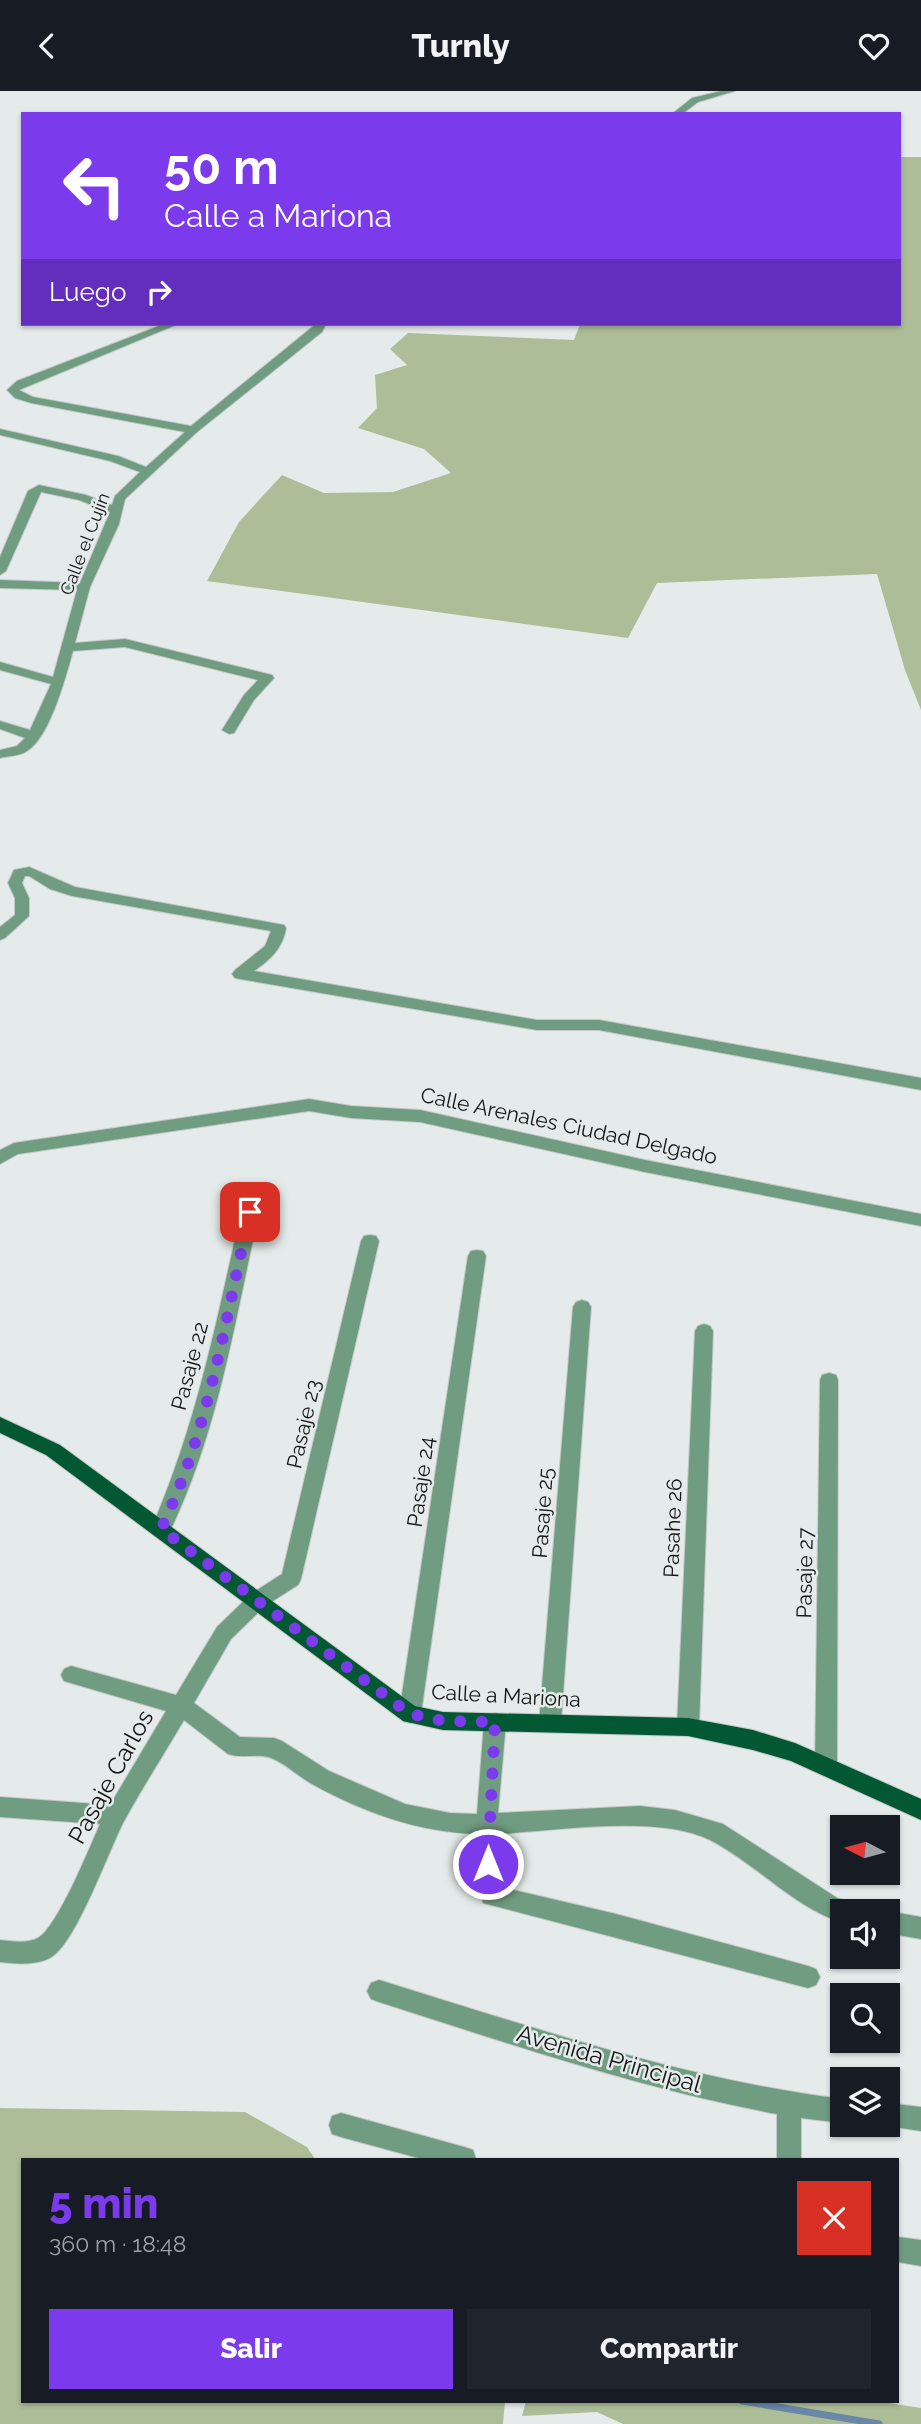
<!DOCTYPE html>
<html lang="es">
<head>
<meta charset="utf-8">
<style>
	:root { --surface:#171b24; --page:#20242c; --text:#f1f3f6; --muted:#9ea1a6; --accent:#7c3aed }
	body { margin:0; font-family:Raleway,sans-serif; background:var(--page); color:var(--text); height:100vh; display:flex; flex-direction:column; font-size:26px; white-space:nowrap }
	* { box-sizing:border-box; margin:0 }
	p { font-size:23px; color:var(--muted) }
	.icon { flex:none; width:38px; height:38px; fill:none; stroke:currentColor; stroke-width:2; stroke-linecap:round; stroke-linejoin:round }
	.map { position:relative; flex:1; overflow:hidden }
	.panel { position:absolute; left:21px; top:2067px; width:878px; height:245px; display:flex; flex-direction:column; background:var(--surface); border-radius:0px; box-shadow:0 2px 5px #0004 }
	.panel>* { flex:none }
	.top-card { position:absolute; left:21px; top:21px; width:880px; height:214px; border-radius:0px; box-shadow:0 2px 5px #0004; background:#7c3aed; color:#fff; overflow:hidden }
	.needle { width:46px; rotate:276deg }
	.tools { position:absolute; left:830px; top:1724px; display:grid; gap:14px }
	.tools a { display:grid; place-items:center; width:70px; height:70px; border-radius:0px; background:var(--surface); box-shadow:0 2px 5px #0004; font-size:35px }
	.pin { position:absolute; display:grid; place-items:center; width:60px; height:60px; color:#fff; margin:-30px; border-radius:14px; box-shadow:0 4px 10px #0006 }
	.me { position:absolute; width:77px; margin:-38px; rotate:0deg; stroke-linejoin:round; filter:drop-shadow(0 0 5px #0008) }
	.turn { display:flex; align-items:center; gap:24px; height:147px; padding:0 28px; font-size:32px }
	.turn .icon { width:91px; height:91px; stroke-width:2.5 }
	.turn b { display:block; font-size:49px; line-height:60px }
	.then { display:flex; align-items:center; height:66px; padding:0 28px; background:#0003; gap:14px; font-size:26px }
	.round { display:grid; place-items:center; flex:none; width:74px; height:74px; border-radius:0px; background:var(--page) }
	.headline { display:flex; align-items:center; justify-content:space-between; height:119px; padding:0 28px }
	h1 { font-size:42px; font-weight:800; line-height:52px; color:var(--accent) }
	.cta { display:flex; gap:14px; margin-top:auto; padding:14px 28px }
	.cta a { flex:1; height:80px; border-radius:0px; background:var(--accent); color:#fff; font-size:28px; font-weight:800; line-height:80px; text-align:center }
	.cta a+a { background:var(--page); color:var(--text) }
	header { display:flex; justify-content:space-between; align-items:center; height:91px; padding:0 28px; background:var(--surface); font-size:32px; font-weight:800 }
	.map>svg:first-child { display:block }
	.green { fill:#adbd98 }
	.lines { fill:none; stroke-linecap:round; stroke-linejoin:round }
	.stream { stroke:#6988a7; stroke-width:7 }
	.minor-casing { stroke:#c4c9c8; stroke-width:2 }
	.major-casing { stroke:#c4c9c8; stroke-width:2 }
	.minor { fill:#709c81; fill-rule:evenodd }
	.major { fill:#035834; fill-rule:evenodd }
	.route { stroke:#7c3aed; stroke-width:12; stroke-dasharray:0 21.6 }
	.labels { text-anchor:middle; stroke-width:5; stroke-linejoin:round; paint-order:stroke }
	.far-street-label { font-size:18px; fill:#141615; stroke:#e5ebea }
	.street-label { font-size:21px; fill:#141615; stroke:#e5ebea }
	.near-street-label { font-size:24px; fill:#141615; stroke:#e5ebea }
</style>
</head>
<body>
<header><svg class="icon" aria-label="back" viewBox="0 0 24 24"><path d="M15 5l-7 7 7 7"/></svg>Turnly<svg class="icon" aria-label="heart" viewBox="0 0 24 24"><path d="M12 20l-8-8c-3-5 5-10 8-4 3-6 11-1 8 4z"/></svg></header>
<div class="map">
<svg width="921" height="2333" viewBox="0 0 921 2333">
	<rect width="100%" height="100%" fill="#e5ebea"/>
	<path class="green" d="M900,66H921V619L905,579L877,483L657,492L628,547L207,490L239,431L282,384L324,402L393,401L451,382L424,358L358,337L377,317L375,284L407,274L390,258L408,242L574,249L580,233H900Z
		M0,2017L245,2021L307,2056L315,2068H23V2310H505L503,2333H0Z
		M526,2310H876L921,2317V2333H623L597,2321L522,2325Z"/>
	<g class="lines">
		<path class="stream" d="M742,2310L879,2333"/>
		<g class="minor-casing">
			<path id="minor" d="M721,0H735L698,11L682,23H672L692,7Z
				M164,233H178L19,299L33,306L191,335L316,233H326L322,241L197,341L125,408L119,433L90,496L75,552L125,548L272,584L274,587L254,609L234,642L229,643L222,639L244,604L258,589L125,556L73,560C66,585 50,646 27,660C20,665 8,665 0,667V659L17,655L25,647L0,638V630L30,639L51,593L0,579V571L53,586L77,499L0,497V489L80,492L110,421L79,409L41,401L6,480L0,484V466L28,400L39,394L86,404L112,414L115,405L140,381L110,370L0,344V338L118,365L146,376L185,341L31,312L15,307L7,299L17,290Z
				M29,776L75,796L284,834L286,837C283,857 270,869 254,880L537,929H599L921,987V999L599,939H537L240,888L235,887L232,883L235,879L265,855L271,840L72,805L50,798L29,785H25L22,792L29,807V825L5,847L0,849V836L15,824V807L8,792L14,779Z
				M309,1008L351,1015L420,1019L645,1069L921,1123V1135L645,1081L420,1031L351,1027L309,1020L18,1063L0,1073V1059L14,1052Z
				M250,1115L259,1121C235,1229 218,1343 168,1444L161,1446L154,1444L151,1438C196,1336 217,1229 241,1121Z
				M370,1144L376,1145L379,1150L301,1488L298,1494L265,1515L231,1548L194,1612L240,1646L274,1647L282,1650L329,1680L405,1713L450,1722L477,1723L484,1631L488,1624L495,1622L502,1624L506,1631L498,1722L640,1715L675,1719L723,1733L837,1807L853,1812L856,1820H842V1830L832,1828C788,1810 753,1771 710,1749C658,1723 556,1740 498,1743L501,1796L616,1823L808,1875L816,1878L820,1886L816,1894L808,1897L483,1812L477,1785L476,1743C418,1741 362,1721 312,1693C299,1686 285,1672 271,1667C258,1662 242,1668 228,1663L184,1629C164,1663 142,1697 123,1732C108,1762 77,1848 53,1865C39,1875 16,1873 0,1871V1849C11,1850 27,1853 38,1847C57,1837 90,1756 100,1733L0,1726V1706L110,1714L166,1620L64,1590L61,1584L64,1578L71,1575L176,1604L217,1536L251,1503L282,1483L361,1150L364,1145Z
				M477,1159L483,1160L486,1165L421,1623L417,1630L410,1632L403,1630L399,1623L468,1165L471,1160Z
				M582,1209L588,1211L591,1216L561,1632L557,1639L550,1641L543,1639L539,1632L573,1216L576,1211Z
				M704,1233L710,1235L713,1240L699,1636L695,1643L688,1645L681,1643L677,1636L695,1240L698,1235Z
				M829,1282L836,1284L838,1289L837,1675L834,1682L826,1685L818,1682L815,1675L820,1289L822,1284Z
				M887,1820L921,1826V1848L887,1842Z
				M379,1889C532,1936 682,1988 842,2008V2032L801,2027V2068H777V2023C641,1998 511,1953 379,1911L371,1908L367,1900L371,1892Z
				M887,2012L921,2016V2040L881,2034H887Z
				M341,2022L464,2056L473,2059L476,2068H422L341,2046L332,2043L329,2034L332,2025Z
				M898,2146L921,2149V2175L898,2171Z"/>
		</g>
		<g class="major-casing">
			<path id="major" d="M0,1326L60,1354L415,1615L443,1621L688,1627L753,1639L795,1652L921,1708V1729L791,1670L753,1659L688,1645L443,1639L403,1630L46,1364L0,1342Z"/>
		</g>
		<use href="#minor" class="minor"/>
		<use href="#major" class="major"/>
	</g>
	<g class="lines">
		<path class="route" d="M250,1121C226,1226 209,1339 161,1438L410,1623L443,1630L495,1631L488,1773"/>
	</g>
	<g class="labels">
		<g class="far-street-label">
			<text transform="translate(85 453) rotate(-69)" y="6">Calle el Cujín</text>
		</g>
		<g class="street-label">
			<text transform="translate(569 1035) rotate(12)" y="7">Calle Arenales Ciudad Delgado</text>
			<text transform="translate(190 1275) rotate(-75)" y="7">Pasaje 22</text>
			<text transform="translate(304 1333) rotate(-77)" y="7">Pasaje 23</text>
			<text transform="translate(421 1391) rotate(-82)" y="7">Pasaje 24</text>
			<text transform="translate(543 1422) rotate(-86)" y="7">Pasaje 25</text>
			<text transform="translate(673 1437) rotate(-88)" y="7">Pasahe 26</text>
			<text transform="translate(805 1482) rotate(-89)" y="7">Pasaje 27</text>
			<text transform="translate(506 1605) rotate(3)" y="7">Calle a Mariona</text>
		</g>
		<g class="near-street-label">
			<text transform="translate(111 1686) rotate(-61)" y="8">Pasaje Carlos</text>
			<text transform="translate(609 1968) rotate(16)" y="8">Avenida Principal</text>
		</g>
	</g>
</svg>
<div class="tools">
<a><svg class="needle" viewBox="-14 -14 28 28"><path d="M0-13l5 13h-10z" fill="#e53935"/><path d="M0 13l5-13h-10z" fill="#9ea1a6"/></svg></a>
<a><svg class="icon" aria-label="sound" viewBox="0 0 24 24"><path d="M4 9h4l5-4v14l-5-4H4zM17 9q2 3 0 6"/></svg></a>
<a><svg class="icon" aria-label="search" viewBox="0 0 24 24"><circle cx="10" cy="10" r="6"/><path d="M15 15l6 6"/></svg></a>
<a><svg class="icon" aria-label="layers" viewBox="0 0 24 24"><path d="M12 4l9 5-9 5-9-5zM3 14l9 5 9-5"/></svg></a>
</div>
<div class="pin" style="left:250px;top:1121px;background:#d93025"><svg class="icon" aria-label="arrive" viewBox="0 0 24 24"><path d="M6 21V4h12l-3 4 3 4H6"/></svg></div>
<svg class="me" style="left:488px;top:1773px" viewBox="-20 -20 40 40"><circle r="17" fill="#7c3aed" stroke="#fff" stroke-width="3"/><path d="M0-11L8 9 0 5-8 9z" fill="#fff"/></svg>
<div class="top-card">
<div class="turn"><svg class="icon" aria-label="left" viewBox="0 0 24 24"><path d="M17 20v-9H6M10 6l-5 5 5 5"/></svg><div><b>50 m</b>Calle a Mariona</div></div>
<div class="then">Luego<svg class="icon" aria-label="right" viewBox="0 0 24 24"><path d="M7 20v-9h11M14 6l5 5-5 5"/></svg></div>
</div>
<section class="panel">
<div class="headline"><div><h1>5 min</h1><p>360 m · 18:48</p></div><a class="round" style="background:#d93025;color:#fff"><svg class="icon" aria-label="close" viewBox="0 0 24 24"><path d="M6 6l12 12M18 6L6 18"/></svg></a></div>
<div class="cta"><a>Salir</a><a>Compartir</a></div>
</section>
</div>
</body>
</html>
